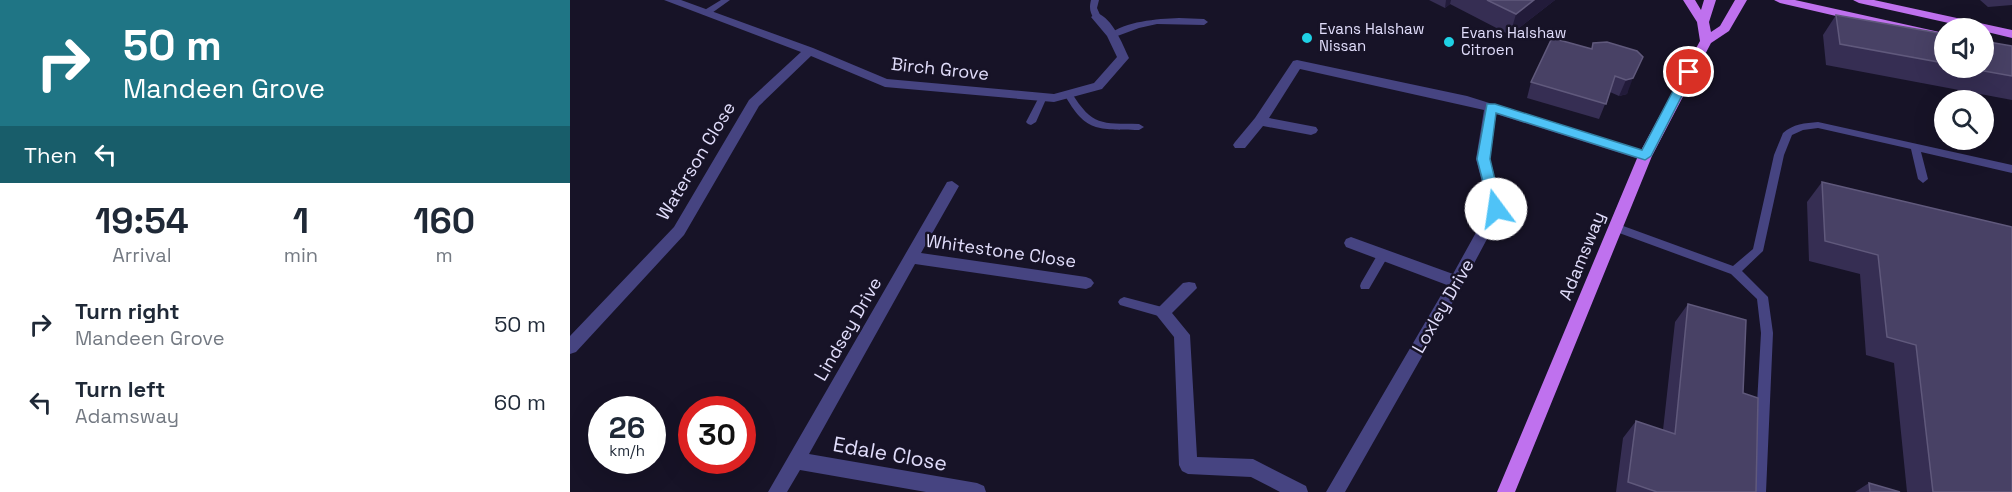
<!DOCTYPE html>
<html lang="en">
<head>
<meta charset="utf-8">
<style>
	:root { --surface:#fff; --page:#f2f2f3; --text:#1f2937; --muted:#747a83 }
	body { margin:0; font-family:"Space Grotesk",sans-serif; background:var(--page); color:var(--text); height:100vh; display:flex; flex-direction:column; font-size:22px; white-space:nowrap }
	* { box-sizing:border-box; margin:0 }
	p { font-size:20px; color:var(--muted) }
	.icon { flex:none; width:33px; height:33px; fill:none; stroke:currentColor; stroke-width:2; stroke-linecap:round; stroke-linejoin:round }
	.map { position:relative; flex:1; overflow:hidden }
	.drawer { display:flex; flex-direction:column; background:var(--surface); width:570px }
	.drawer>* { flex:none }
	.guide { background:#1f7585; color:#fff; overflow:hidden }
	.controls { position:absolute; left:1364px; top:18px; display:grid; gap:12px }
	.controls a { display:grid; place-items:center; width:60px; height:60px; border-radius:50%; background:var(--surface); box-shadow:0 6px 24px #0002; font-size:30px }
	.speed { position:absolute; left:18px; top:396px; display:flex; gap:12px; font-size:30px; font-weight:700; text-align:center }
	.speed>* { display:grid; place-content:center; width:78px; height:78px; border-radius:50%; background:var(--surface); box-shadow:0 6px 24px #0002; line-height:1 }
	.speed small { font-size:15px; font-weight:400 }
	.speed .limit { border:9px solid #d22; background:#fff; color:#111 }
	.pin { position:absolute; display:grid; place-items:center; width:51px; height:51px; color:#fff; margin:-26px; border:3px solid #fff; border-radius:50%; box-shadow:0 2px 6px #0007 }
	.me { position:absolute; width:66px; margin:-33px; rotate:346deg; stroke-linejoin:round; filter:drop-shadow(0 0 4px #0008) }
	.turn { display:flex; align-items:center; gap:21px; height:126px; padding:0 24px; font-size:27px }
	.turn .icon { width:78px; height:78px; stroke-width:2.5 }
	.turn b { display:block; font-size:42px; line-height:51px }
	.then { display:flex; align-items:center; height:57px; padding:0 24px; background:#0003; gap:12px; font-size:22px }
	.eta { display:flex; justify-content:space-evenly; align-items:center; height:102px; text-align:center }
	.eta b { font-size:36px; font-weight:700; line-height:42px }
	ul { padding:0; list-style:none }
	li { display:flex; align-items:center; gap:18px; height:78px; padding:0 24px }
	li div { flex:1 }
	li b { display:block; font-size:22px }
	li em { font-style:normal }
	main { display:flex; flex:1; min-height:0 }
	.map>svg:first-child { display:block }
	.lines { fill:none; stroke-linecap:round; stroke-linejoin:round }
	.service { fill:#464481; fill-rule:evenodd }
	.minor { fill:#464481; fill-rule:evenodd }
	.primary { fill:#bf71ee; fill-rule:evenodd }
	.wall { fill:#362e53 }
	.shaded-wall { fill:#221b3a }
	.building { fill:#484165; stroke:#60597c; stroke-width:1.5 }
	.route { fill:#4fc3f7; stroke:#337fa1; stroke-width:1.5 }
	.poi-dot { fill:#1fd1e5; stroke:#171327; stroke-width:2 }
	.labels { text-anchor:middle; stroke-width:5; stroke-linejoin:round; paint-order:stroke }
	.far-poi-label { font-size:15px; fill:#e1ddfb; stroke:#171327; text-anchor:start }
	.street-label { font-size:18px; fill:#e1ddfb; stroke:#171327 }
	.near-street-label { font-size:21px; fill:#e1ddfb; stroke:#171327 }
</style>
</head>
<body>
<main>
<section class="drawer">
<div class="guide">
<div class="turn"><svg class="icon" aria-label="right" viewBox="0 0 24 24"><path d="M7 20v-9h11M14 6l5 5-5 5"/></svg><div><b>50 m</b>Mandeen Grove</div></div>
<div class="then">Then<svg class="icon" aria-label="left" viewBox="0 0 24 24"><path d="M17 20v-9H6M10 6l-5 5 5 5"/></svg></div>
</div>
<div class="eta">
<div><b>19:54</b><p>Arrival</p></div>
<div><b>1</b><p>min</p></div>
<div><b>160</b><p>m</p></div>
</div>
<ul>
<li><svg class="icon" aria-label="right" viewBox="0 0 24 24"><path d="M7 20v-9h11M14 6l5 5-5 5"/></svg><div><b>Turn right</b><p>Mandeen Grove</p></div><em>50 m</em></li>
<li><svg class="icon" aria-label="left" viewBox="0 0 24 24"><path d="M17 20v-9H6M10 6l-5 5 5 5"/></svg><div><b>Turn left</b><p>Adamsway</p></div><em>60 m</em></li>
</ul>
</section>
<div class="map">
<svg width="1442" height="492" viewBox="0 0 1442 492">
	<rect width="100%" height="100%" fill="#171327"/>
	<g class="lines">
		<path class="service" d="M151,0H160L139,15H133V11Z
			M521,0H529L527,8L531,17L530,19H524C520,12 519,8 521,0Z
			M609,18L634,19L638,22L634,25L587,24L569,28L542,38L538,35C556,21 586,19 609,18Z
			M498,91L501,92C523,127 531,123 569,124L574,127L569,130C527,129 516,133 494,94Z
			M473,94L477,97L466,122L461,125L458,124L456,122L469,97Z
			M1248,122L1442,165V173L1351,152L1358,179L1353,183L1348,179L1341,149L1248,128L1233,130L1222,135L1214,155L1193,251L1172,271L1198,297L1203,333L1196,492H1182L1191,333L1187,299L1161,274L1041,230L1040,227L1045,223L1163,266L1183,249L1204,155L1213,133C1223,124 1235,123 1248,122Z
			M813,251L817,252L818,255L817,258L799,289H791L790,286L791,283L809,252Z
			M554,297L592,307L596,309L598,312L596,315L592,317L550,305L548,302L550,299Z"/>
		<path class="minor" d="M94,0H111L243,48L317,79L484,94L524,83L547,57L537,36L521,17L527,13C543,19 552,43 559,58L532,89L484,102L315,87L241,56L189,106L114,235L6,352L0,354V336L104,227L179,100L231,52Z
			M727,60L897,96L1080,153L1082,156L1075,161L926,114L920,159L933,209L892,286L775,492H756L877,285L776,247L774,243L776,239L781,237L883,274L919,209L906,159L914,110L730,69L699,118L746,127L748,130L746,133L741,135L693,126L675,148H665L663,145L665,142L685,118L723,61Z
			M382,181L389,186L351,253L516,277L521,279L524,283L521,287L516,289L345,264L239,454L407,483L414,486L416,492H356L230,470L217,492H198L377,182Z
			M619,282L625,283L627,288L602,313L620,335L627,457L683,459L736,486L738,492H710L681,477L618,474L612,471L609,465L604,337L584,312L613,283Z"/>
		<path class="primary" d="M1113,0H1125L1131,10L1134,0H1146L1139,22L1141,32L1150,26L1165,0H1177L1159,31L1141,43L1082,156L945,492H927L1068,156L1130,41L1127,22Z
			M1204,0H1225L1374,33V41L1210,3Z
			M1283,0H1304L1442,30V38L1413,31V28H1401L1289,3Z"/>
	</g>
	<path class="wall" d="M859,0H985L940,35L880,4L875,8Z
		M1410,0H1442V5L1418,7Z
		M1266,15L1374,34V68H1413L1442,46V100L1256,65L1253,35Z
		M1023,43L1067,51L1057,94L1049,96L1040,92L1029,119L957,98L961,82L1021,49Z
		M1252,182L1442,227V492H1337L1324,363L1296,355L1290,274L1239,261L1237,202Z
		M1118,304L1173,393L1186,492H1046L1053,438L1066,421L1093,430L1105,322Z
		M1299,483L1330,492H1285Z"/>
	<path class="shaded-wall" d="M876,0H881L880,4L875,8Z
		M964,0H985L940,35L946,14Z
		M1063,78L1057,94L1049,96L1056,80Z"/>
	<path class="building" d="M917,0H964L946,14Z
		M1266,15L1374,34V63L1270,44Z
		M982,38L1022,49L1023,43L1037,42L1067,51L1073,57L1063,78L1056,80L1045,76L1036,104L961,82Z
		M1413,41L1442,46V76L1397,68H1413Z
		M1252,182L1442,227V492H1363L1346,345L1317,337L1308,255L1255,241Z
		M1118,304L1176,320L1173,393L1188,398L1186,492H1087L1058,482L1066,421L1105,434Z
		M1299,483L1330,492H1300Z"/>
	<path class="route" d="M1119,69L1124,72L1081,156L1075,160L926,113L920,159L932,209L930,212H921L907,159L917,104H925L1072,150L1113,72Z"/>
	<g class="poi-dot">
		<circle cx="737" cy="38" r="6"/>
		<circle cx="879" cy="42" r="6"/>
	</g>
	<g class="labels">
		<g class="far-poi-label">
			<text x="749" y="34">Evans Halshaw<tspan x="749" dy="17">Nissan</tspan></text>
			<text x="891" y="38">Evans Halshaw<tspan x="891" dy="17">Citroen</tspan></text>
		</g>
		<g class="street-label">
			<text transform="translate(370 69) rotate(6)" y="6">Birch Grove</text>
			<text transform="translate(126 161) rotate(-59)" y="6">Waterson Close</text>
			<text transform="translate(431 251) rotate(8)" y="6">Whitestone Close</text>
			<text transform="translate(1012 256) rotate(-68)" y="6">Adamsway</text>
			<text transform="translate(873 306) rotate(-60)" y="6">Loxley Drive</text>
			<text transform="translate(278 329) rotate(-60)" y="6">Lindsey Drive</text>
		</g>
		<g class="near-street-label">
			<text transform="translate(320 454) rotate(10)" y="7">Edale Close</text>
		</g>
	</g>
</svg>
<div class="controls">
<a><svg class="icon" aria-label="sound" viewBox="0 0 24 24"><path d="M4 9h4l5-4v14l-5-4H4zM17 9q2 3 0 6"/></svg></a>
<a><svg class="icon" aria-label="search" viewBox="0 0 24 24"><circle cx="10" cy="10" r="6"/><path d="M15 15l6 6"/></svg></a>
</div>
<div class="speed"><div>26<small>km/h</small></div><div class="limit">30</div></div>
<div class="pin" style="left:1119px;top:72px;background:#d93025"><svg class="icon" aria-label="arrive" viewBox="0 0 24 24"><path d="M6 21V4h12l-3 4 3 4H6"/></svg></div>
<svg class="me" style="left:926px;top:209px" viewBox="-20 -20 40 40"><circle r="19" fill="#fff"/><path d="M0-13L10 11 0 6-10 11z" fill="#4fc3f7"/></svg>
</div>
</main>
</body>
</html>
